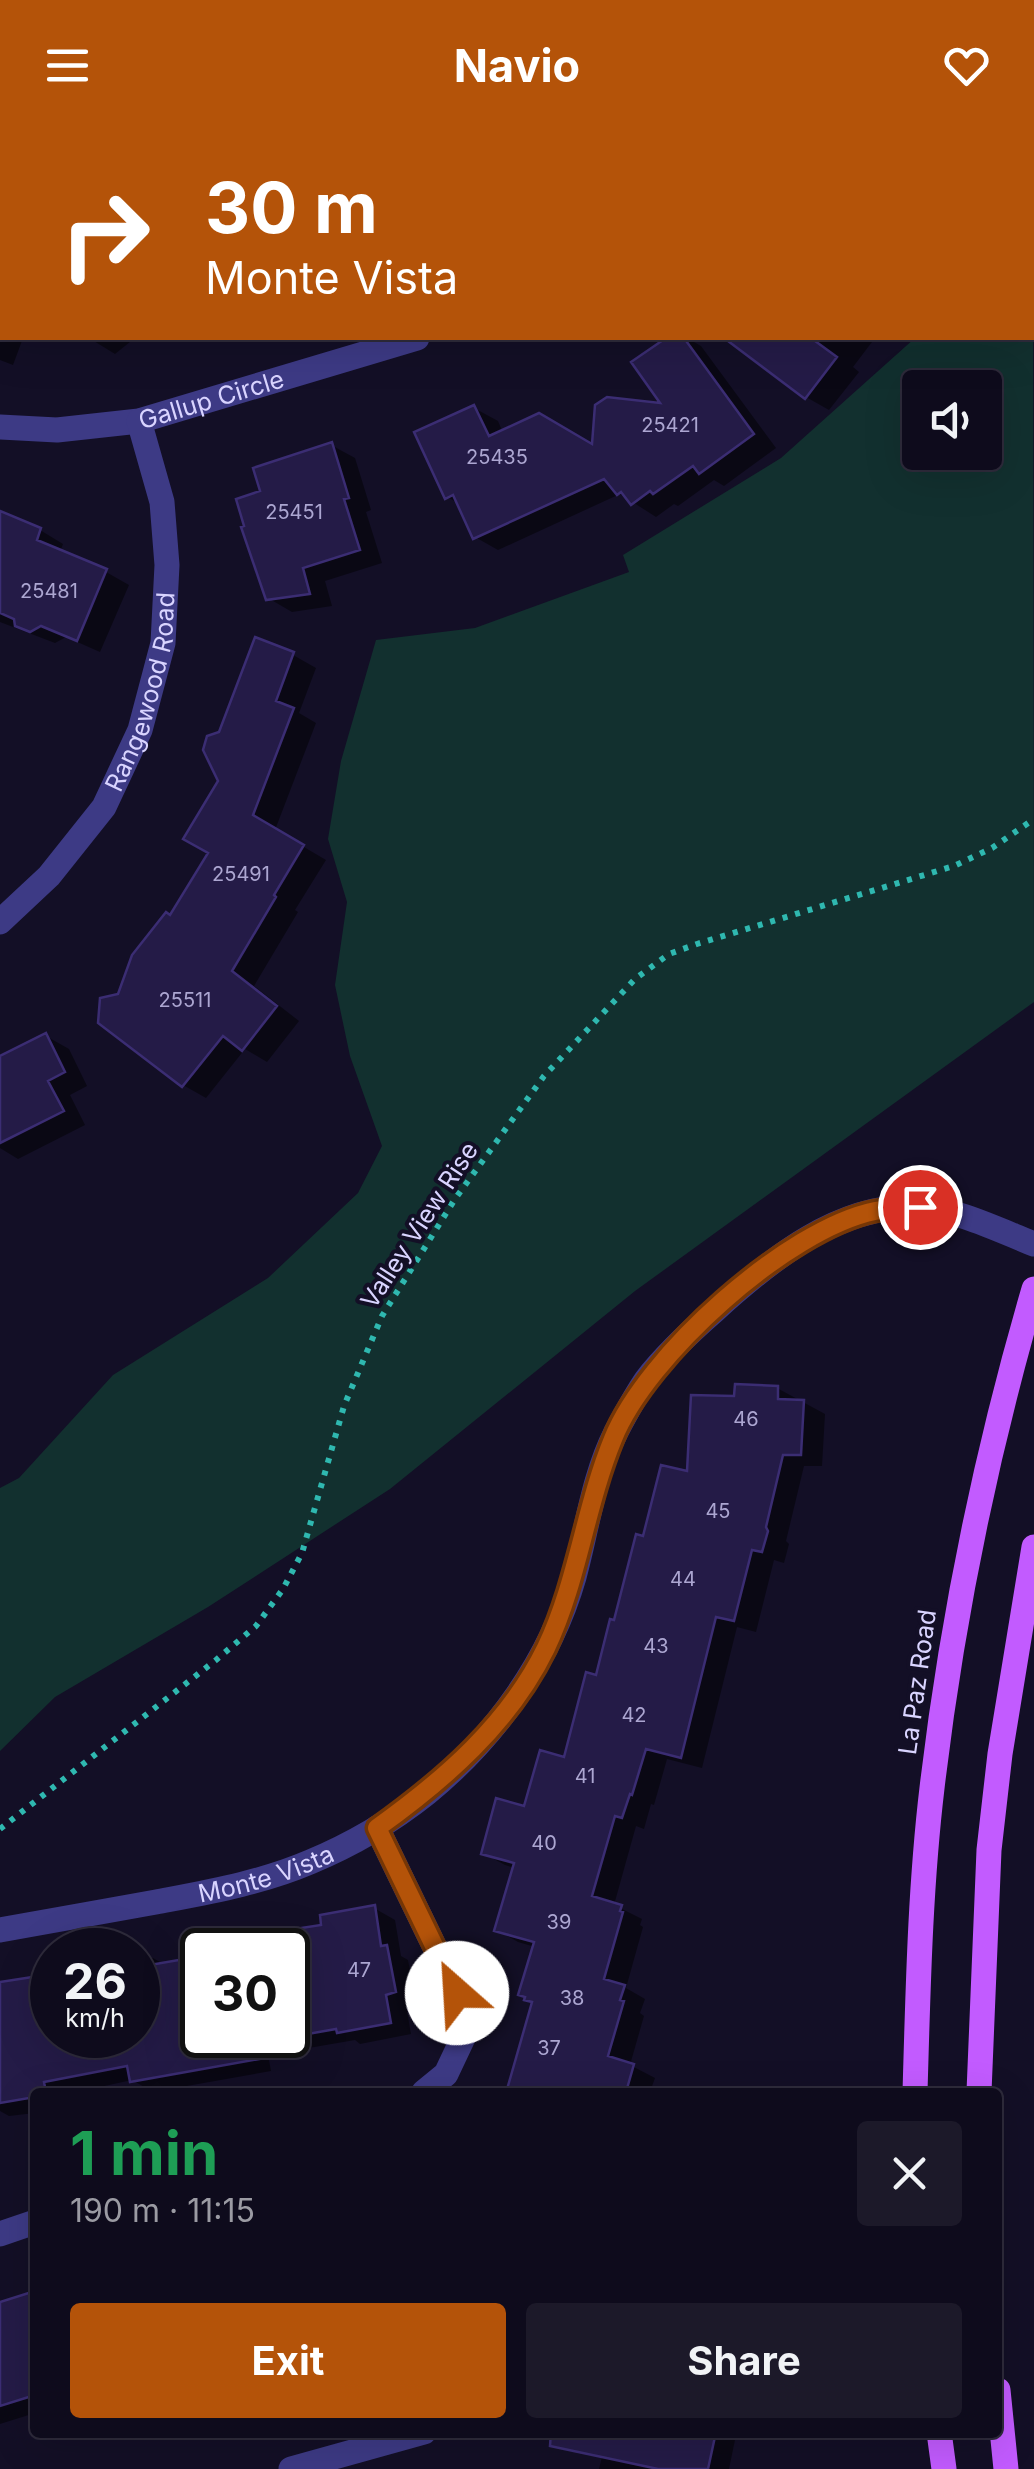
<!DOCTYPE html>
<html lang="en">
<head>
<meta charset="utf-8">
<style>
	:root { --surface:#0e0b1c; --page:#1c1929; --text:#f1f3f6; --muted:#9b9ba3; --line:#2e2b3b; --accent:#b45309 }
	body { margin:0; font-family:Inter,sans-serif; background:var(--page); color:var(--text); height:100vh; display:flex; flex-direction:column; font-size:38px; white-space:nowrap }
	* { box-sizing:border-box; margin:0 }
	p { font-size:32px; color:var(--muted) }
	.icon { flex:none; width:55px; height:55px; fill:none; stroke:currentColor; stroke-width:2; stroke-linecap:round; stroke-linejoin:round }
	.map { position:relative; flex:1; overflow:hidden }
	.drawer { position:absolute; left:30px; top:1958px; width:972px; height:350px; display:flex; flex-direction:column; background:var(--surface); border-radius:10px; box-shadow:0 10px 40px #0002,0 0 0 2px var(--line) }
	.drawer>* { flex:none }
	.guide { position:absolute; left:0px; top:0px; width:1035px; height:210px; box-shadow:0 10px 40px #0002,0 0 0 2px var(--line); background:#b45309; color:#fff; overflow:hidden }
	.fabs { position:absolute; left:902px; top:240px; display:grid; gap:20px }
	.fabs a { display:grid; place-items:center; width:100px; height:100px; border-radius:10px; background:var(--surface); box-shadow:0 10px 40px #0002,0 0 0 2px var(--line); font-size:50px }
	.speed { position:absolute; left:30px; top:1798px; display:flex; gap:20px; font-size:50px; font-weight:700; text-align:center }
	.speed>* { display:grid; place-content:center; width:130px; height:130px; border-radius:50%; background:var(--surface); box-shadow:0 10px 40px #0002,0 0 0 2px var(--line); line-height:1 }
	.speed small { font-size:25px; font-weight:400 }
	.speed .limit { border:5px solid #111; border-radius:15px; background:#fff; color:#111 }
	.pin { position:absolute; display:grid; place-items:center; width:85px; height:85px; color:#fff; margin:-42px; border:5px solid #fff; border-radius:50%; box-shadow:0 2px 10px #0007 }
	.me { position:absolute; width:110px; margin:-55px; rotate:334deg; stroke-linejoin:round; filter:drop-shadow(0 0 8px #0008) }
	.turn { display:flex; align-items:center; gap:35px; height:210px; padding:0 40px; font-size:45px }
	.turn .icon { width:130px; height:130px; stroke-width:2.5 }
	.turn b { display:block; font-size:70px; line-height:85px }
	.round { display:grid; place-items:center; flex:none; width:105px; height:105px; border-radius:10px; background:var(--page) }
	.overview { display:flex; align-items:center; justify-content:space-between; height:170px; padding:0 40px }
	h1 { font-size:60px; font-weight:700; line-height:75px; color:#1e9e55 }
	.cta { display:flex; gap:20px; margin-top:auto; padding:20px 40px }
	.cta a { flex:1; height:115px; border-radius:10px; background:var(--accent); color:#fff; font-size:40px; font-weight:700; line-height:115px; text-align:center }
	.cta a+a { background:var(--page); color:var(--text) }
	header { display:flex; justify-content:space-between; align-items:center; height:130px; padding:0 40px; background:var(--accent); color:#fff; font-size:45px; font-weight:700 }
	.map>svg:first-child { display:block }
	.green { fill:#12302f; fill-rule:evenodd }
	.shadow { fill:#0007 }
	.building { fill:#241b47; stroke:#3b2d73; stroke-width:2.5 }
	.lines { fill:none; stroke-linecap:round; stroke-linejoin:round }
	.path { stroke:#2fb8b0; stroke-width:6; stroke-dasharray:5 8; stroke-linecap:butt }
	.minor { stroke:#3d3a85; stroke-width:25 }
	.primary { stroke:#c25bff; stroke-width:25 }
	.route-casing { stroke:#753606; stroke-width:25 }
	.route { stroke:#b45309; stroke-width:18 }
	.labels { text-anchor:middle; stroke-width:8; stroke-linejoin:round; paint-order:stroke }
	.number-label { font-size:20px; fill:#aca6d1 }
	.street-label { font-size:25px; fill:#d9d4ff; stroke:#130f26 }
</style>
</head>
<body>
<header><svg class="icon" aria-label="menu" viewBox="0 0 24 24"><path d="M4 6h16M4 12h16M4 18h16"/></svg>Navio<svg class="icon" aria-label="heart" viewBox="0 0 24 24"><path d="M12 20l-8-8c-3-5 5-10 8-4 3-6 11-1 8 4z"/></svg></header>
<div class="map">
<svg width="1034" height="2339" viewBox="0 0 1034 2339">
	<rect width="100%" height="100%" fill="#130f26"/>
	<path class="green" d="M1033,58L1034,872L635,1161L390,1359L208,1477L55,1567L0,1621V1358L19,1348L113,1245L268,1148L358,1063L382,1016L350,926L335,855L347,772L328,709L341,631L376,510L475,498L629,442L623,425L781,328L915,208H1032ZM920,258H985V322H920Z"/>
	<path class="shadow" d="M0,0H16L15,2H2V40L0,47Z
		M296,0H656L658,2H288Z
		M900,0H1034V9L1032,2H898Z
		M0,156L2,158V208H23L13,235L0,230Z
		M89,208H135L115,224Z
		M670,208H687L701,216L776,318L724,356L714,350L678,376L674,374L656,387L620,364L498,420L475,407L460,374L447,367L474,278L498,291L503,303L594,318L666,276L635,232Z
		M728,208H875L853,237L859,242L829,280L806,267Z
		M331,315L355,328L371,380L366,382L382,433L325,451L332,476L292,482L268,468Z
		M0,383L40,400L63,414L60,422L106,442L129,455L100,522L66,507L55,513L0,492Z
		M256,510L293,525L316,538L299,583L316,593L275,700L326,730L295,780L298,782L254,856L299,891L267,932L245,919L206,968L183,955L120,866L172,788L211,722L221,651V604Z
		M46,906L69,919L87,956L70,965L85,995L18,1029L0,1018V930Z
		M777,1258L825,1284L822,1336H804L786,1411L789,1414L784,1433L774,1430L756,1502L737,1497L702,1638L667,1629L654,1675L651,1674L644,1699L636,1696L614,1775L642,1789L640,1795L643,1797L626,1858L645,1869L640,1883L644,1886L630,1935L655,1948L650,1962H513L509,1960L534,1873L535,1817L518,1812L497,1800L515,1738L505,1735L483,1723L526,1679L566,1630L598,1548L645,1409L690,1345L737,1269Z
		M374,1778L395,1790L401,1826L408,1830L416,1874L406,1876L411,1904L360,1914L355,1910L268,1925L271,1941L153,1962L132,1950L77,1962H35V1983L9,1986L0,1981V1855L52,1846V1905H138V1831L153,1828L165,1835L202,1828V1905H288V1820H249L255,1819L254,1808L324,1797Z
		M35,2166V2283L0,2294V2175Z
		M608,2302H731L736,2305L729,2339H599Z"/>
	<path class="building" d="M666,208H684L754,304L699,344L693,336L653,364L650,361L631,375L621,362L617,365L604,349L473,409L453,365L445,369L414,302L474,275L489,306L539,283L592,314L595,275L607,267L660,273L631,232Z
		M724,208H811L837,227L805,269Z
		M332,312L349,368L344,369L360,420L303,438L310,464L266,470L241,397L244,396L236,369L260,361L253,338Z
		M0,381L41,398L37,410L107,439L77,511L41,496L30,502L15,496L14,489L0,483Z
		M255,507L294,522L276,571L294,578L253,685L304,715L274,765L276,767L232,841L277,876L242,921L223,906L182,957L98,893L100,868L118,864L132,825L166,782L170,785L208,723L183,709L218,651L203,620L207,606L219,602Z
		M46,903L65,942L48,951L64,981L0,1013V926Z
		M735,1254L778,1256V1269L804,1270L801,1325H783L766,1397L768,1401L762,1422L752,1420L734,1491L716,1487L681,1628L646,1619L632,1665L630,1664L622,1688L615,1686L592,1766L622,1775L620,1781L623,1782L604,1849L625,1855L620,1870L624,1871L608,1926L634,1934L626,1962H530L508,1956L532,1872L524,1870L525,1867L518,1865L534,1812L494,1801L514,1733L481,1724L496,1668L524,1676L540,1620L564,1627L586,1542L596,1545L610,1489L614,1490L636,1404L643,1406L661,1335L687,1341L691,1265L734,1266Z
		M375,1775L381,1816L387,1815L396,1862L386,1865L391,1893L337,1903L336,1899L302,1905L304,1921L130,1952L127,1936L44,1952L46,1962H35V1967L0,1973V1852L52,1844V1905H138V1837L202,1826V1905H288V1800L321,1795L320,1785Z
		M35,2161V2265L0,2276V2172Z
		M551,2302H716L708,2339H658L550,2316Z"/>
	<g class="lines">
		<path class="path" d="M0,1699L216,1530L256,1496L283,1459L302,1423L344,1276L382,1186L455,1069L544,946L635,849L669,824L697,814L954,736L992,718L1034,689"/>
		<g class="minor">
			<path d="M734,2L736,0"/>
			<path id="s1" d="M0,297L57,300L139,291L417,208"/>
			<path id="s2" d="M0,792L49,746L104,677L140,600L163,513L167,435L162,372L139,291"/>
			<path d="M377,1698L457,1863L463,1908L446,1944L424,1962"/>
			<path id="s3" d="M0,1800C52,1791 104,1781 156,1772C208,1762 261,1753 310,1732C351,1715 392,1691 427,1663C494,1608 550,1531 574,1447C587,1400 593,1347 616,1302C625,1285 635,1266 646,1250C666,1224 691,1201 715,1180C770,1130 839,1073 919,1077C953,1078 1001,1101 1034,1114"/>
			<path d="M0,2104L35,2092"/>
			<path d="M291,2339L424,2302"/>
		</g>
		<path class="primary" d="M915,1962C918,1861 920,1759 932,1658C952,1488 986,1323 1034,1159
			M979,1962L989,1720L1000,1624L1034,1417
			M998,2260L1006,2339
			M939,2302L944,2339"/>
	</g>
	<g class="lines">
		<g class="route-casing">
			<path id="route" d="M457,1863L377,1698C444,1650 509,1594 546,1518C578,1451 585,1377 613,1309C646,1226 787,1099 875,1081C889,1078 905,1078 920,1077"/>
		</g>
		<use href="#route" class="route"/>
	</g>
	<g class="labels">
		<g class="number-label">
			<text x="670" y="302">25421</text>
			<text x="497" y="334">25435</text>
			<text x="294" y="389">25451</text>
			<text x="49" y="468">25481</text>
			<text x="241" y="751">25491</text>
			<text x="185" y="877">25511</text>
			<text x="746" y="1296">46</text>
			<text x="718" y="1388">45</text>
			<text x="683" y="1456">44</text>
			<text x="656" y="1523">43</text>
			<text x="634" y="1592">42</text>
			<text x="585" y="1653">41</text>
			<text x="544" y="1720">40</text>
			<text x="559" y="1799">39</text>
			<text x="359" y="1847">47</text>
			<text x="572" y="1875">38</text>
			<text x="549" y="1925">37</text>
		</g>
		<g class="street-label">
			<text dy="9" stroke="none"><textPath href="#s1" startOffset="215">Gallup Circle</textPath></text>
			<text dy="9" stroke="none"><textPath href="#s2" startOffset="278">Rangewood Road</textPath></text>
			<text transform="translate(419 1095) rotate(-57)" y="9">Valley View Rise</text>
			<text transform="translate(917 1552) rotate(-82)" y="9">La Paz Road</text>
			<text dy="9" stroke="none"><textPath href="#s3" startOffset="272">Monte Vista</textPath></text>
		</g>
	</g>
</svg>
<div class="fabs">
<a><svg class="icon" aria-label="sound" viewBox="0 0 24 24"><path d="M4 9h4l5-4v14l-5-4H4zM17 9q2 3 0 6"/></svg></a>
</div>
<div class="speed"><div>26<small>km/h</small></div><div class="limit">30</div></div>
<div class="pin" style="left:920px;top:1077px;background:#d93025"><svg class="icon" aria-label="arrive" viewBox="0 0 24 24"><path d="M6 21V4h12l-3 4 3 4H6"/></svg></div>
<svg class="me" style="left:457px;top:1863px" viewBox="-20 -20 40 40"><circle r="19" fill="#fff"/><path d="M0-13L10 11 0 6-10 11z" fill="#b45309"/></svg>
<div class="guide">
<div class="turn"><svg class="icon" aria-label="right" viewBox="0 0 24 24"><path d="M7 20v-9h11M14 6l5 5-5 5"/></svg><div><b>30 m</b>Monte Vista</div></div>
</div>
<section class="drawer">
<div class="overview"><div><h1>1 min</h1><p>190 m · 11:15</p></div><a class="round"><svg class="icon" aria-label="close" viewBox="0 0 24 24"><path d="M6 6l12 12M18 6L6 18"/></svg></a></div>
<div class="cta"><a>Exit</a><a>Share</a></div>
</section>
</div>
</body>
</html>
